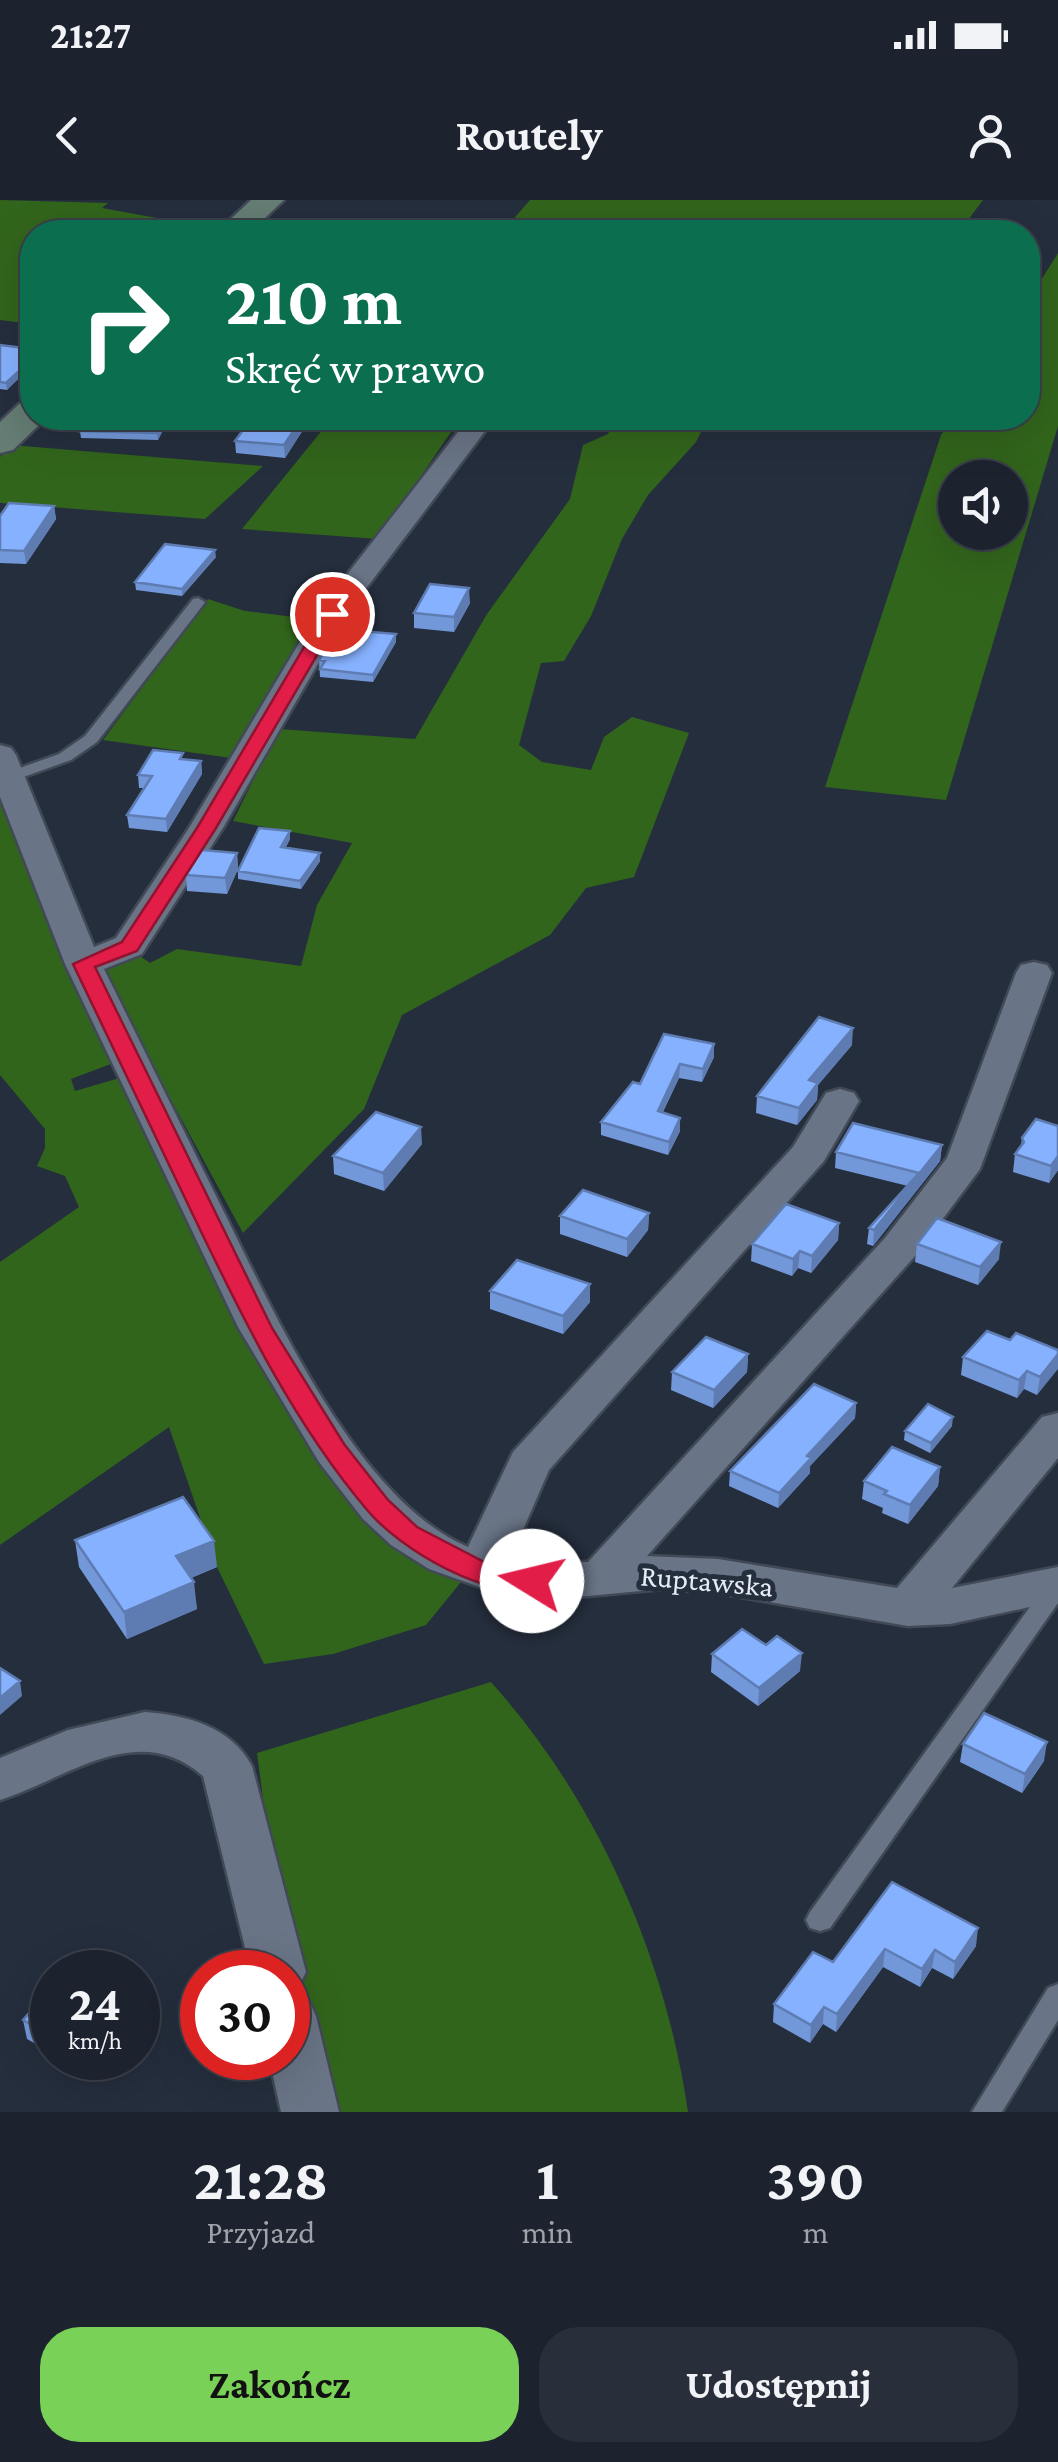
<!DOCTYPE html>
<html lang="pl">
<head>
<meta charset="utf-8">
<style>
	:root { --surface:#1c222e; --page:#292f3a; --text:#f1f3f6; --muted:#a0a4aa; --line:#3a3f4a; --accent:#79d157 }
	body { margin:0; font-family:"Crimson Pro",serif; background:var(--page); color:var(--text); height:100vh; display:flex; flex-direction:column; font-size:38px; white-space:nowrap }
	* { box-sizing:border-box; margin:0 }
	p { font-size:32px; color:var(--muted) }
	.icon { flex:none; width:55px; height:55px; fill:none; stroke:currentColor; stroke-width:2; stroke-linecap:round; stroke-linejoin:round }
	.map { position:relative; height:1912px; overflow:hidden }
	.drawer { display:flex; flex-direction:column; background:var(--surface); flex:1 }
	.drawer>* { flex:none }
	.top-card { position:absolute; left:20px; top:20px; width:1020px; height:210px; border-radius:40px; box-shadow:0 10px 40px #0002,0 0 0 2px var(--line); background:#0b6e4f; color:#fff; overflow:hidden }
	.fabs { position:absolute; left:938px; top:260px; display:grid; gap:20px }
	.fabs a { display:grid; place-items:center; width:90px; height:90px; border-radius:50%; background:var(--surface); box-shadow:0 10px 40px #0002,0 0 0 2px var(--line); font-size:50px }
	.speed { position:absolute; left:30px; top:1750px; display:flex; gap:20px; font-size:50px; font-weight:700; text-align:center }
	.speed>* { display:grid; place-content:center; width:130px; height:130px; border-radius:50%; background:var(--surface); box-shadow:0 10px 40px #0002,0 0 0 2px var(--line); line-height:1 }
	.speed small { font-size:25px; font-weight:400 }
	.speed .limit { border:15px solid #d22; background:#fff; color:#111 }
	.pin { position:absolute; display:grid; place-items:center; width:85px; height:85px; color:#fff; margin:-42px; border:5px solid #fff; border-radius:50%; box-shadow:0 2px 10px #0007 }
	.me { position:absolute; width:110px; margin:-55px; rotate:279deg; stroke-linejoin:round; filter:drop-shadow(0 0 8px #0008) }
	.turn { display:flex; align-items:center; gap:35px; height:210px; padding:0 40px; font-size:45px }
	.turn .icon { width:130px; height:130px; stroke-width:2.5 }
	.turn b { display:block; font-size:70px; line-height:85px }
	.eta { display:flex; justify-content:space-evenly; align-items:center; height:170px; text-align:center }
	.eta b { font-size:60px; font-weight:700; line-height:70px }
	.primary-button { display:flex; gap:20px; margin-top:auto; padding:20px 40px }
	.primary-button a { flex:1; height:115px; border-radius:40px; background:var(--accent); color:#111; font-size:40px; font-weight:700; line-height:115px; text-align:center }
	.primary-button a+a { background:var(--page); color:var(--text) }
	.status { display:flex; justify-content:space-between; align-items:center; height:70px; padding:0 50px; background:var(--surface); direction:ltr }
	.status svg { height:28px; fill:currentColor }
	header { display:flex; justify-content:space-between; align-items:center; height:130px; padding:0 40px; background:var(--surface); font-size:45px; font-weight:700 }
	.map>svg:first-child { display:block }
	.green { fill:#32651c; fill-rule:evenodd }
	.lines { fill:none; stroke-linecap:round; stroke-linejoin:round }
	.lane-casing { stroke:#424956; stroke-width:5 }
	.street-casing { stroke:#424956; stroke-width:5 }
	.secondary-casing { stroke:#424956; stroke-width:5 }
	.lane { fill:#697486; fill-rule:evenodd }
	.street { fill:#697486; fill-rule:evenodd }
	.secondary { fill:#657d74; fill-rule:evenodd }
	.wall { fill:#7398da }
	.shaded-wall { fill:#5e7cb2 }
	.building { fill:#86b1fe; stroke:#5e7cb2; stroke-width:2.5 }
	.route { fill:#e11d48; stroke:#92132f; stroke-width:2.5 }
	.labels { text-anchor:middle; stroke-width:10; stroke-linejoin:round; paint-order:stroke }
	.street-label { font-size:30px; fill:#e6ecf6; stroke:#252e3d }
</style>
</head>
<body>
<div class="status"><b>21:27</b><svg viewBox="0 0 49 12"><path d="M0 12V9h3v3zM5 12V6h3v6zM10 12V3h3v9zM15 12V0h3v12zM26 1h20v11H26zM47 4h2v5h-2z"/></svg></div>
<header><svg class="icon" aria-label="back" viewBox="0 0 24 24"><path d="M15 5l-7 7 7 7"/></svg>Routely<svg class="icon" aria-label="person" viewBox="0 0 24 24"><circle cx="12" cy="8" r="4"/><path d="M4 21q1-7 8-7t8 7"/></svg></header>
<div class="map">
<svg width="1058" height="1912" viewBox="0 0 1058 1912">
	<rect width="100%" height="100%" fill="#252e3d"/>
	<path class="green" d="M0,0L108,3L102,8L217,29L213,32H32V124L0,120Z
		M530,0H983L959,32H502Z
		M1058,53V226L946,600L825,587L941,235L953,218H1028V101ZM955,278H1010V332H955Z
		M332,218H470L451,232L378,339L242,329Z
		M616,218H708L696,242L648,295L622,339L591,416L564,461L541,463L519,545L542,562L591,570L604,537L632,517L689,533L634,677L586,688L550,735L402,815L364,909L243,1033L99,767L134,752L150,763L177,749L301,766L317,705L352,643L233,621L279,529L415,539L487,414L570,299L583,245L608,234Z
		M11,245L263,266L205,319L0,303V257Z
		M208,399L245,411L318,420L231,558L103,540Z
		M0,585L119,861L71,879L75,891L123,877L423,1363L461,1382L426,1425L333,1454L264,1464L217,1367L169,1227L0,1345V1062L79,1007L65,976L37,966L45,948V929L0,875Z
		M491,1482C597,1600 665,1755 688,1912H326L276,1696L257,1553Z"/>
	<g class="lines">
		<g class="lane-casing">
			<path id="lane" d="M198,398L205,402L203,405L97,542L71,560L15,580H3V574L59,554L85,536L193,399Z
				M1058,1376V1403L830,1728L820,1731L810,1728L806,1720L810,1712L1050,1379Z
				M1058,1784V1820L1002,1912H972L1048,1788Z"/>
		</g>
		<g class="street-casing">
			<path id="street" d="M469,218H489L492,222L346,415L223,628L147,746L142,754L104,769C141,844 178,919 215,994C269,1101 354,1299 468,1347L513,1252L793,947L826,893L840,889L854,893L859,901L824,961L549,1270L509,1362H588L885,1038L947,958L1016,773L1021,765L1034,762L1047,765L1052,773L980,969L915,1056L647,1356L718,1359L897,1388L1042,1217L1058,1213V1258L952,1388L1058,1367V1401L950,1424L908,1426L718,1393L662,1389L556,1399L508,1397L429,1369L391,1345L363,1319L319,1262L238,1127L65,764L0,597V545L11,548L16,555L94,747L116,738L189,628L317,413Z
				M145,1512C187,1515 231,1527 252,1566L306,1772L298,1788L288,1792V1772H251L203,1576C137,1519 69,1578 0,1600V1558L68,1530Z
				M288,1792L308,1799L316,1816L339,1912H281L269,1858H288Z"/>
		</g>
		<g class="secondary-casing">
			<path id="secondary" d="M251,0H284L250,32H217Z
				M32,201V218H46L13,250L0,253V222L19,204Z"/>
		</g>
		<use href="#lane" class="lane"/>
		<use href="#street" class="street"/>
		<use href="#secondary" class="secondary"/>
	</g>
	<path class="wall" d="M0,145L32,149L7,190L0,189Z
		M94,218H169L158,240L81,238L80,231Z
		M303,230L285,258L236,253L235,241Z
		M54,306L56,319L26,364L0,363V316Z
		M216,357L182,396L136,390L135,382Z
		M470,403L454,432L414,428V413Z
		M396,434V442L373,482L320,477L319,460Z
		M184,559L201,561L202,574L167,632L129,628L127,615L144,588H139L138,575Z
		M290,639L286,647L320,653V661L301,689L238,679V671Z
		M237,653L238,669L227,694L187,691L186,675Z
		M664,834L714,857L702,882L679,878L663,912L680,931L668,955L601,935V922L640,884Z
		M852,845L818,885L817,900L797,925L756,913L757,896Z
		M1058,926V970L1049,983L1013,972L1015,954L1021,946L1022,938Z
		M422,944L384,991L334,974L333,956Z
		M942,945L940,961L873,1046L867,1044L869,1028L908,986L835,968L836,952Z
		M649,1013L648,1030L627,1057L560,1034V1016Z
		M839,1023L838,1040L811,1073L798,1068L792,1076L751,1061L752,1044Z
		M917,1044L999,1059L978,1085L915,1062Z
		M590,1084V1102L563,1134L490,1109V1091Z
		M1010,1140L1058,1150L1037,1195L1024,1189L1017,1198L961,1175L963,1157Z
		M748,1154L747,1172L713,1208L671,1190L672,1172Z
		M856,1203L855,1218L810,1266V1273L778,1308L729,1286L730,1271Z
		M952,1226L930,1253L904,1240L905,1231Z
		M940,1267L938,1286L908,1324L882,1313L883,1308L862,1299L864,1281Z
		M75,1340L217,1367L191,1378L197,1409L127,1439L79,1367Z
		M712,1454L800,1471L758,1506L711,1472Z
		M963,1544L1044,1561L1022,1593L960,1562Z
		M892,1682L976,1746L953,1779L932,1768L920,1787L883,1767L836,1832L823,1824L810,1843L773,1822L774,1804L833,1762Z
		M52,1787V1853L27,1839L23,1820Z
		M61,1858H96L85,1871Z"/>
	<path class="shaded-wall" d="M32,159V166L7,190L6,183Z
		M165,218H169L158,240L157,233Z
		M302,218L303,230L285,258L284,245Z
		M54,306L56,319L26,364L24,351Z
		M215,350L216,357L182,396V389Z
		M469,388L470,403L454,432V417Z
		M396,434V442L373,482V475Z
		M201,561L202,574L167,632L166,619Z
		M290,631V639L282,655L281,647Z
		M237,653L238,669L227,694L225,678Z
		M320,653V661L301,689L300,681Z
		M853,828L852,845L818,885L817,900L797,925L799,908L809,880Z
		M714,844V857L702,882L703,869Z
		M680,864L679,878L657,924L658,911Z
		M680,918V931L668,955L669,942Z
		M421,927L422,944L384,991L383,973Z
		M942,945L940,961L873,1046L874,1030Z
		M1058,956V970L1049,983L1051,966Z
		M649,1013L648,1030L627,1057V1039Z
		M839,1023L838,1040L811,1073L812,1056Z
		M1001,1042L999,1059L978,1085L980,1067Z
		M800,1051L798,1068L792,1076L793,1059Z
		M590,1084V1102L563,1134V1116Z
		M748,1154L747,1172L713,1208L714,1190Z
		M1058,1154V1169L1037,1195L1040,1177Z
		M1027,1171L1024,1189L1017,1198L1019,1180Z
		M856,1203L855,1218L810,1266V1273L778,1308L779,1293L807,1256Z
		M953,1217L952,1226L930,1253L931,1243Z
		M940,1267L938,1286L908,1324L910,1305Z
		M214,1341L217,1367L179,1383L176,1356Z
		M194,1382L197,1409L127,1439L124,1412Z
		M802,1453L800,1471L758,1506L759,1488Z
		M20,1481L22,1496L0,1515V1498Z
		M1047,1542L1044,1561L1022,1593L1025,1574Z
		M978,1728L976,1746L953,1779L955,1762Z
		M885,1749L883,1767L836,1832L837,1814Z
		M935,1750L932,1768L920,1787L922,1769Z
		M824,1807L823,1824L810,1843L811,1825Z
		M83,1858H96L85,1871Z"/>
	<path class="building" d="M0,145L32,149V159L6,183L0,182Z
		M94,218H165L157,233L80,231Z
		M252,218H302L284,245L235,241Z
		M9,303L54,306L24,351L0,350V316Z
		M165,344L215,350L182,389L135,382Z
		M430,384L469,388L454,417L414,413Z
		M337,429L396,434L373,475L320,469L325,461L319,460Z
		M153,550L183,553L180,559L201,561L166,619L127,615L152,576L138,575Z
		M259,628L290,631L281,647L320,653L300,681L238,671Z
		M202,650L237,653L225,678L186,675Z
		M819,817L853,828L809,880L818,883L799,908L757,896Z
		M664,834L714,844L703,869L680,864L658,911L680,918L669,942L601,922L633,882L640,884Z
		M376,912L421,927L383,973L333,956Z
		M1036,919L1058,926V956L1051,966L1015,954L1024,942L1022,938Z
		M853,923L942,945L874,1030L869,1028L919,973L836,952Z
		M583,990L649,1013L627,1039L560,1016Z
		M786,1004L839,1023L812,1056L800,1051L793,1059L752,1044Z
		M937,1018L1001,1042L980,1067L917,1044Z
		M517,1060L590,1084L563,1116L490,1091Z
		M987,1131L1010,1140L1016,1133L1058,1150V1154L1040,1177L1027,1171L1019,1180L963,1157Z
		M706,1137L748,1154L714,1190L672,1172Z
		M814,1184L856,1203L807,1256L811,1258L779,1293L730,1271Z
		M928,1204L953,1217L931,1243L905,1231Z
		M892,1247L940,1267L910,1305L884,1294L887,1291L864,1281Z
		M183,1297L214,1341L176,1356L194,1382L124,1412L75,1340Z
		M742,1429L766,1445L777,1436L802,1453L759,1488L712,1454Z
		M0,1468L20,1481L0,1498Z
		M984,1513L1047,1542L1025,1574L963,1544Z
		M892,1682L978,1728L955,1762L935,1750L922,1769L885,1749L837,1814L824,1807L811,1825L774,1804L813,1752L833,1762Z
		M99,1755L129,1770L127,1772H65L74,1762L88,1768Z
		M52,1787V1836L23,1820Z"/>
	<path class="route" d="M326,410L341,414L216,628L137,751L95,767L272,1128L344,1244L388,1300L417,1327L492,1366L542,1374L546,1381L542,1388C490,1403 400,1349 368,1311C294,1224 243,1119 194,1017C154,933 113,848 73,764L122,742L197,628Z"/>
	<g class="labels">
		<g class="street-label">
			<text transform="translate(707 1381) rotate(5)" y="10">Ruptawska</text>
		</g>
	</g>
</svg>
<div class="fabs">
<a><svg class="icon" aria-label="sound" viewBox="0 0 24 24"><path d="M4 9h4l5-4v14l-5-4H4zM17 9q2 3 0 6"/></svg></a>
</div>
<div class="speed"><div>24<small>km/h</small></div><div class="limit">30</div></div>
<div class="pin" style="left:332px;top:414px;background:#d93025"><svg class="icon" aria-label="arrive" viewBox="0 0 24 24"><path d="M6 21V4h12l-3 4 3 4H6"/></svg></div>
<svg class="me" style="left:532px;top:1381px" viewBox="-20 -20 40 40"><circle r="19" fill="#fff"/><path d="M0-13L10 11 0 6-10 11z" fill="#e11d48"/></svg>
<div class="top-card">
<div class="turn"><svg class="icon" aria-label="right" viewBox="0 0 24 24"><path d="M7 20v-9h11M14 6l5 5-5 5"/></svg><div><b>210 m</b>Skręć w prawo</div></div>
</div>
</div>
<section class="drawer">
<div class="eta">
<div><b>21:28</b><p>Przyjazd</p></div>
<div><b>1</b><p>min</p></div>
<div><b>390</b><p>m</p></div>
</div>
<div class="primary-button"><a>Zakończ</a><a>Udostępnij</a></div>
</section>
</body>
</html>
